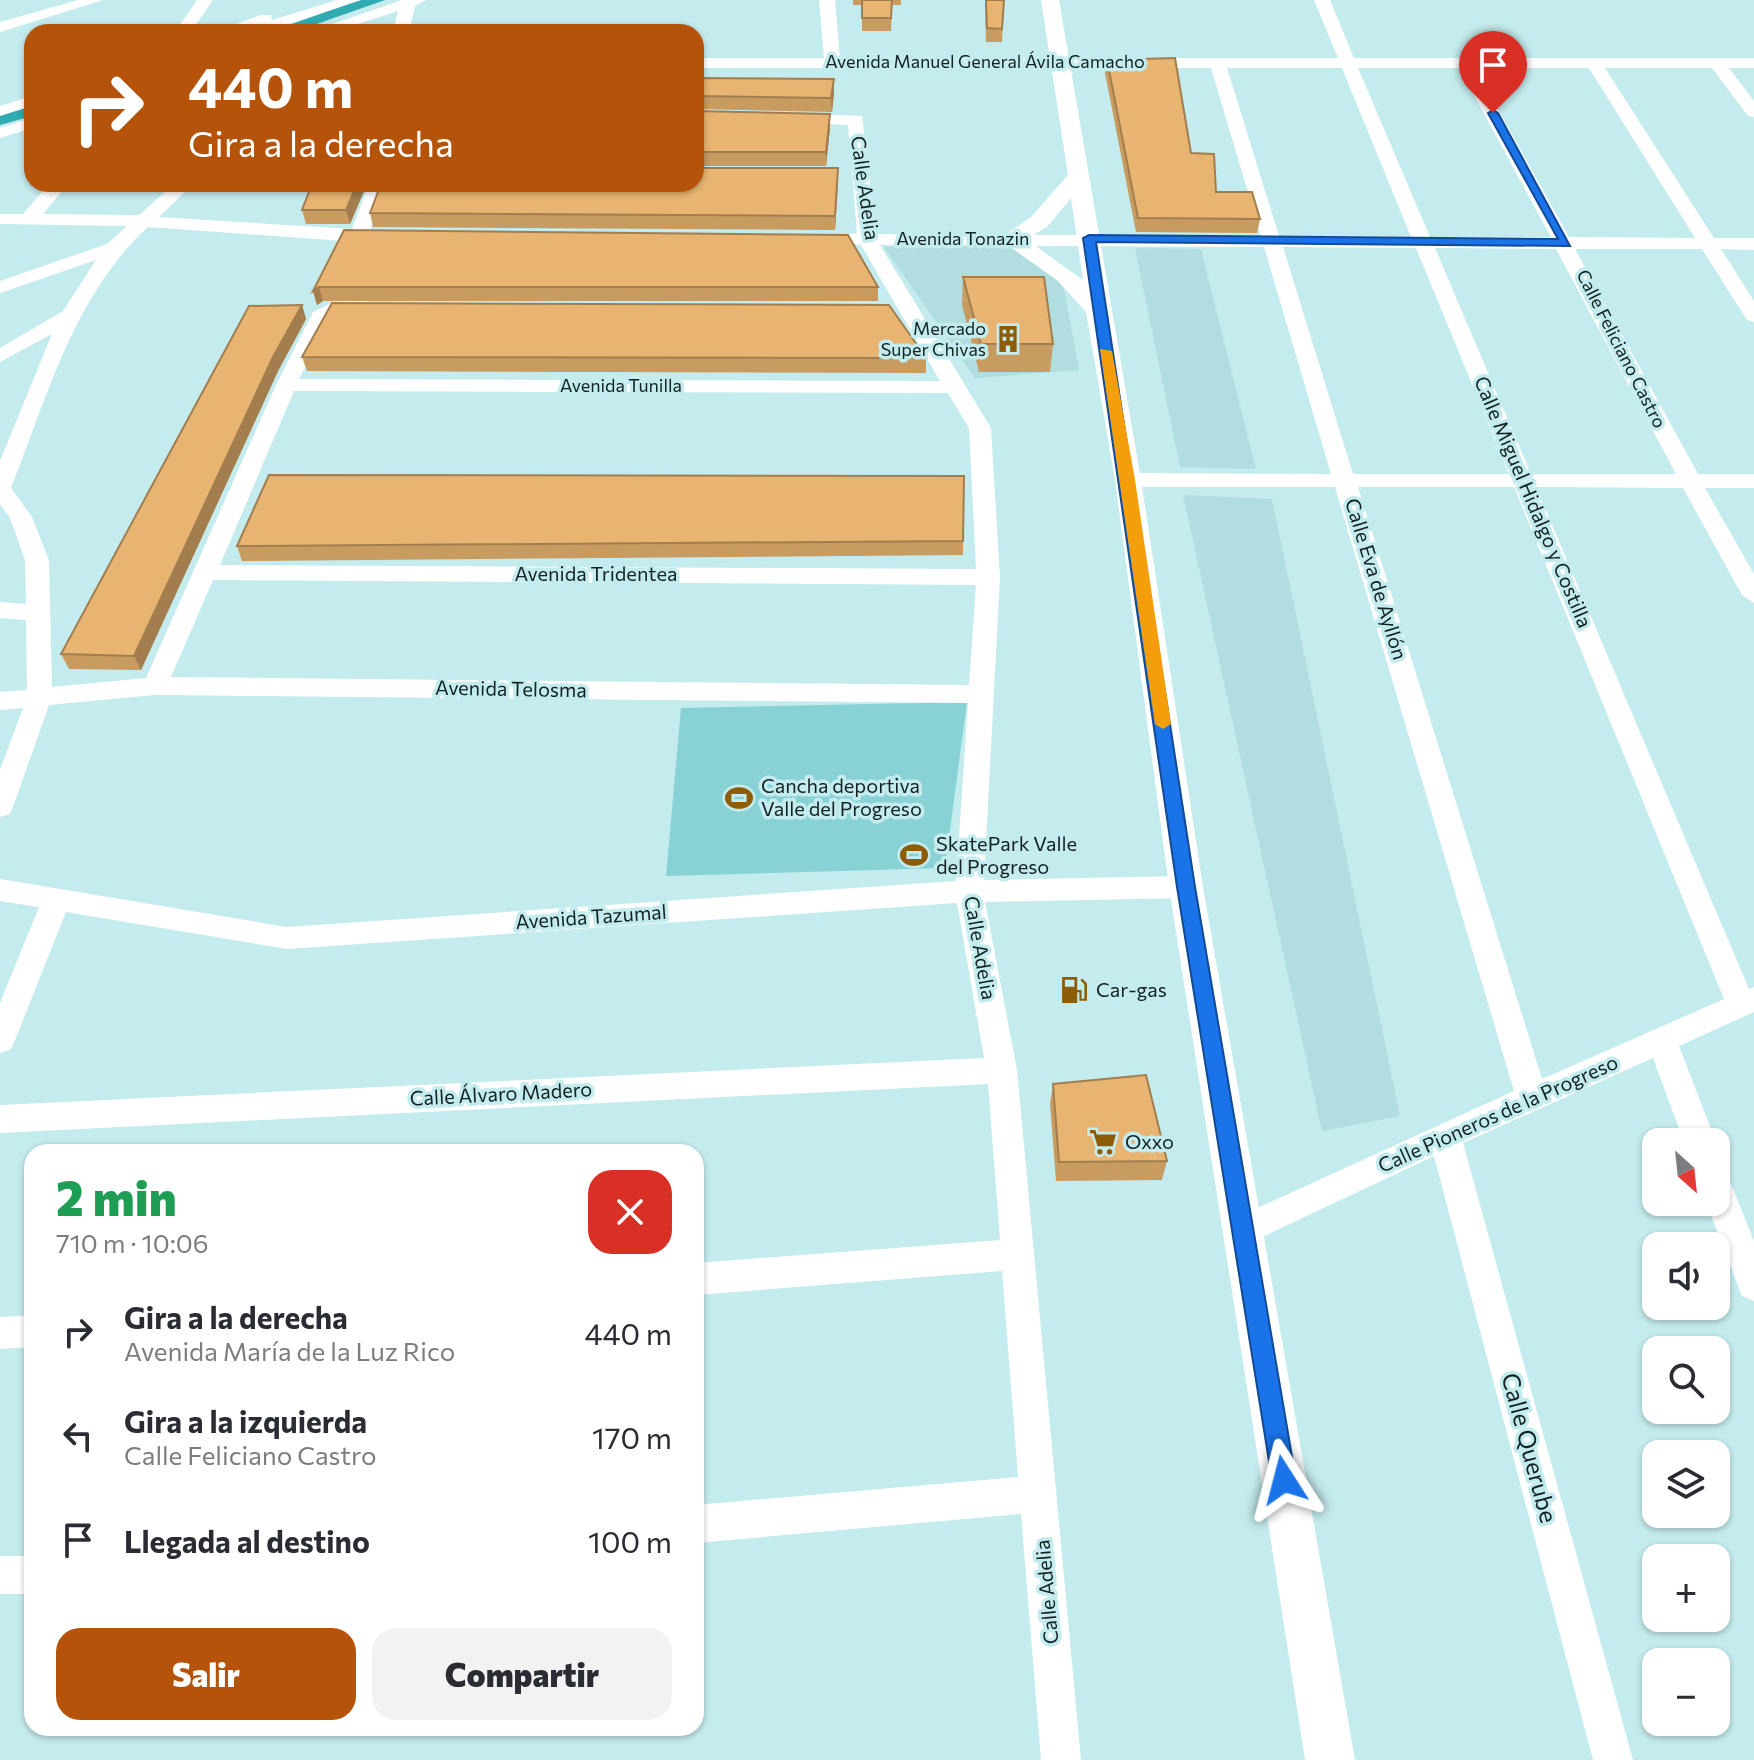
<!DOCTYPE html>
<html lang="es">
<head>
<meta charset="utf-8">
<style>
	:root { --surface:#fff; --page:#f2f2f3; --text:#2b2b33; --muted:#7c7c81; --accent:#b45309 }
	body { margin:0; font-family:Commissioner,sans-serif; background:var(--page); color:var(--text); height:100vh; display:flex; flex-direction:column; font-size:30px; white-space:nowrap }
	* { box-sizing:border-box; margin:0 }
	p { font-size:26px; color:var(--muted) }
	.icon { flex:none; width:44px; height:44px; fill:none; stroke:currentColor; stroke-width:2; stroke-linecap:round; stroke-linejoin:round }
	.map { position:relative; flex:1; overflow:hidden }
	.side { position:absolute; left:24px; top:1144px; width:680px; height:592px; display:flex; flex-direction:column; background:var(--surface); border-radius:24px; box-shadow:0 2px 6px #0004 }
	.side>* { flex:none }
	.hud { position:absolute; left:24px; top:24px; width:680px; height:168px; border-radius:24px; box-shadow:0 2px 6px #0004; background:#b45309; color:#fff; overflow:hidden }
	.needle { width:52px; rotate:153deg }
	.tools { position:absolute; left:1642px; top:1128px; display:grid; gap:16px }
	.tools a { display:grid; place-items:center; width:88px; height:88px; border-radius:16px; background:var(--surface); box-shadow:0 2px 6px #0004; font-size:40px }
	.pin { position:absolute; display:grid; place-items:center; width:68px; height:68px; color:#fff; margin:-82px -34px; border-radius:50% 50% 50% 0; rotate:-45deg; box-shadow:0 0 8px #0007 }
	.pin .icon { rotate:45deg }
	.me { position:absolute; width:88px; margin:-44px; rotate:351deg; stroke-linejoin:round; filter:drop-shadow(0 0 6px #0008) }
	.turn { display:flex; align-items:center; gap:28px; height:168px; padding:0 32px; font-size:36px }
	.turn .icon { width:104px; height:104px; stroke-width:2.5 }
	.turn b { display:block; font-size:56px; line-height:68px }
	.round { display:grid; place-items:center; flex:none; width:84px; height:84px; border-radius:24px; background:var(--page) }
	.headline { display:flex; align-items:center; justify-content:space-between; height:136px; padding:0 32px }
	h1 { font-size:48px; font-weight:800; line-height:60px; color:#1e9e55 }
	.action { display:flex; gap:16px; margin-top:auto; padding:16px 32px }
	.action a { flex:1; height:92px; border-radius:24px; background:var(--accent); color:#fff; font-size:32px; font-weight:800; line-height:92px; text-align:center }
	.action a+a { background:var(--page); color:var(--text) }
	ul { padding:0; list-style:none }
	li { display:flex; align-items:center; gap:24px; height:104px; padding:0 32px }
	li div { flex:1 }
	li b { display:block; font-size:30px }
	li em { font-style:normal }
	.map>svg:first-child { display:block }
	.built { fill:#afdde0 }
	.green { fill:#88d2d6 }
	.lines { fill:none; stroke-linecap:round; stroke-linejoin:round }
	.canal { fill:#30abb1; fill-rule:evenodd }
	.minor { fill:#fff; fill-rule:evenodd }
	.major { fill:#fff; fill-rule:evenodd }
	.wall { fill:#c89b61 }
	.shaded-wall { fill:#a27e4f }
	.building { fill:#e8b471; stroke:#a27e4f; stroke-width:2 }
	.route { fill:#1a73e8; stroke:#114b97; stroke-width:2 }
	.slow { fill:#f59e0b }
	.labels { text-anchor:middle; stroke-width:7; stroke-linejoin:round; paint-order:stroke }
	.far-street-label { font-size:18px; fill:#132223; stroke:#c4ebed }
	.far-poi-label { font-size:18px; fill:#132223; stroke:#c4ebed; text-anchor:end }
	.street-label { font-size:20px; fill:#132223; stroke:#c4ebed }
	.poi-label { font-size:20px; fill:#132223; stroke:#c4ebed; text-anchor:start }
	.near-street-label { font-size:24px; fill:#132223; stroke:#c4ebed }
</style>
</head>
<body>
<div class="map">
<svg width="1754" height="1760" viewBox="0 0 1754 1760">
	<rect width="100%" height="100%" fill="#c4ebed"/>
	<path class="built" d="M996,246L1017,249L1056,273L1064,289L1079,370L975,378L884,247Z
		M1135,248L1201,249L1256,469L1180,467Z
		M1183,495L1272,499L1400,1116L1322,1131Z"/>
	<path class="green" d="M967,702L945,868L666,876L681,708Z"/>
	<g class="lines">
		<path class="canal" d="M360,0H385L294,32H269Z
			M32,105V116L0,125V114Z"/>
		<path class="minor" d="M78,0H103L0,32V22Z
			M197,0H213L191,32H175Z
			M337,0H361L265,32H215L261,15H271L272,20Z
			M402,0H426L415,6L409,32H393L398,11L333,32H309Z
			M819,0H835L840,58H1338L1314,0H1330L1354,58H1754V68H1729L1754,101V117L1748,116L1712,68H1605L1714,238H1754V250L1721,249L1754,301V322L1747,320L1702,249H1575L1698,474H1754V488H1705L1754,574V603L1742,595L1683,488L1536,487L1749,989L1754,987V1012L1679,1046L1716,1142H1684L1653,1058L1463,1143L1633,1760H1593L1434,1156L1243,1246L1231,1242L1226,1231L1231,1220L1514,1091L1335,487H1128L1117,480L1128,473L1331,474L1264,247L880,245L991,428L1000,577L984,880L1186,876L1196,879L1200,887L1196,895L1186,898L985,902L1017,1070L1081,1760H1041L1021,1514L696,1543V1505L1018,1477L1002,1271L696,1295V1263L1000,1240L988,1084L0,1133V1105L984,1058L957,903L287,949L66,912L15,1040L11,1049L0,1053V1003L39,907L0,901V879L287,927L956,881L968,703L155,695L49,705L13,807L10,814L0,817V770L23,708L0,710V692L27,690L26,620L0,618V602L26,604L25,560L10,518L0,504V461L52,334L0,362V348L63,311L96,260L0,293V281L107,244L127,226L0,224V214H23L49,184H68L43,214L139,215L174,184H193L159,217L352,229L369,184H387L370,230L384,232V240L358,242L148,227C74,295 47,397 11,488L32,517L49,560L52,687L146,678L276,385L313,312L337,300H365L375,306C364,317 345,310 331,316L299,379L940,381L861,245L844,243L842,239L844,235L857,233L848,125L792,122L784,117L786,113L862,116L876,234L1261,236L1211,68H696V58H824ZM1227,68H1342L1411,237L1279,236ZM1358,68H1459L1551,237H1430ZM1475,68H1589L1695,238L1569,237ZM1283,247L1416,248L1509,474H1353ZM1435,248L1556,249L1676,474H1531ZM294,391L948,393L969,428L976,569L220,565ZM1358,487H1514L1724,999L1542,1079ZM213,580L976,585L969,685L171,677Z
			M32,96V106L0,116V106Z
			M32,118V128L0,138V128Z
			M1716,1170L1727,1174L1754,1241V1301L1742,1296L1706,1202H1716Z
			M32,1315V1347L0,1349V1317Z
			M0,1556H32V1594H0Z"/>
		<path class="major" d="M1041,0H1059L1141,480L1203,887L1355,1760H1305L1169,887L1115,480L1086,312L1058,281L999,239L1031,217L1068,175ZM1071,198L1083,280L1026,239L1047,227Z"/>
	</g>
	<path class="wall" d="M853,0H901V5H892L891,31H862V5H853Z
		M985,0H1004L1002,42H986Z
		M1107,60L1191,153L1216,192L1260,219L1257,233L1136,232L1105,73Z
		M696,78L834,79V92L832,112L696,109Z
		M696,111L830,128L826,166H696Z
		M838,168L835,230L373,227L370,213Z
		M312,184H367L350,224H306L302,210Z
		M344,230L878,287V301H323L317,305L313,291Z
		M963,277L1053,344L1050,372H979L962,305Z
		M302,305L306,319L278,371L141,670L69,669L61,654Z
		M302,357L926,358V373L307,371Z
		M963,541V555L242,561L237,546Z
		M1053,1084L1167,1161L1162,1180L1056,1181L1050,1104Z"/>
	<path class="shaded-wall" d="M834,79V92L832,112L831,98Z
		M830,114V128L826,166V152Z
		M838,168V182L835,230V216Z
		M357,184H367L350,224L346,210Z
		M319,287L323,301L317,305L313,291Z
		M302,305L306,319L278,371L141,670L134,656L273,357Z"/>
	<path class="building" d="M862,0H892L891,18H862Z
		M986,0H1004L1002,29L987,28Z
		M1175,58L1191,153L1214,154L1216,192H1252L1260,219L1138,218L1107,60Z
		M696,78L834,79L831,98L696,96Z
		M696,111L830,114L826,152H696Z
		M696,168H838L835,216L370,213L381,184H696Z
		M312,184H357L346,210H302Z
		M344,230L848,235L878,287H319L313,291Z
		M963,277H1044L1053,344H981Z
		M332,303L889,305L926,358L302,357Z
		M302,305L273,357L134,656L61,654L249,306Z
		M269,475L964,476L963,541L237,546Z
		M1146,1075L1167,1161L1059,1162L1053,1084Z"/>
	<path class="route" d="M1493,110L1498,113L1570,246L1096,242L1195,887L1296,1480L1293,1488L1284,1492L1276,1488L1272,1480L1177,887L1083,238L1089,235L1558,239L1488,113Z"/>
	<path class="slow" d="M1100,349L1112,351L1135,480L1171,724L1163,729L1155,724Z"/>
	<defs>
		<g id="building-bare" transform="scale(2.16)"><path d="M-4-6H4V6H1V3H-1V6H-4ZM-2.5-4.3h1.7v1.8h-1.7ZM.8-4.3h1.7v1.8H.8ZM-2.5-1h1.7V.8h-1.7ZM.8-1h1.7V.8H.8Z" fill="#8d5c07" stroke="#c4ebed" stroke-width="2.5" paint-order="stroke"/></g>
		<g id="stadium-bare" transform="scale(2.16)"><path d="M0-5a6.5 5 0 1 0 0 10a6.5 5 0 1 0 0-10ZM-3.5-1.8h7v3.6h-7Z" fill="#8d5c07" stroke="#c4ebed" stroke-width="2.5" paint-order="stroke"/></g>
		<g id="fuel-bare" transform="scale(2.16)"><path d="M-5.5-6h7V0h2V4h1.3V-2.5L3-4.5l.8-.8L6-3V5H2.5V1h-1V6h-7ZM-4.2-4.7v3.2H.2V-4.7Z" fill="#8d5c07" stroke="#c4ebed" stroke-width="2.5" paint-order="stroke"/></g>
		<g id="supermarket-bare" transform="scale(2.16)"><path d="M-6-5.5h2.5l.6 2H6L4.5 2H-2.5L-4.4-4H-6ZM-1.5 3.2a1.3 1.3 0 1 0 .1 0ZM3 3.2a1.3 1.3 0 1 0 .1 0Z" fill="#8d5c07" stroke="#c4ebed" stroke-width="2.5" paint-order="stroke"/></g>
	</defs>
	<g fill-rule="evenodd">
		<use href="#building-bare" x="1008" y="339"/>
		<use href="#stadium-bare" x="739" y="798"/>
		<use href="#stadium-bare" x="914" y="855"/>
		<use href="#fuel-bare" x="1074" y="990"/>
		<use href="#supermarket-bare" x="1103" y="1142"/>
	</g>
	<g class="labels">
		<g class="far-street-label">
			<text x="985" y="68">Avenida Manuel General Ávila Camacho</text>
			<text x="963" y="245">Avenida Tonazin</text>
			<text transform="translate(1621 349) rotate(63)" y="6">Calle Feliciano Castro</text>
			<text x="621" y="392">Avenida Tunilla</text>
		</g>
		<g class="far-poi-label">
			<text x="986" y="335">Mercado<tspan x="986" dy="21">Super Chivas</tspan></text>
		</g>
		<g class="street-label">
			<text transform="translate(865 188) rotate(82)" y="7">Calle Adelia</text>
			<text transform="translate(1533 502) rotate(67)" y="7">Calle Miguel Hidalgo y Costilla</text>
			<text x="596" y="581">Avenida Tridentea</text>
			<text transform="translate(1376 579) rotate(73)" y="7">Calle Eva de Ayllón</text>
			<text transform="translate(511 689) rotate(1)" y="7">Avenida Telosma</text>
			<text transform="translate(591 917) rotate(-4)" y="7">Avenida Tazumal</text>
			<text transform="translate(980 948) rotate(80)" y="7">Calle Adelia</text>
			<text transform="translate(501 1094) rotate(-3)" y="7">Calle Álvaro Madero</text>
			<text transform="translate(1498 1114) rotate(-24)" y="7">Calle Pioneros de la Progreso</text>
			<text transform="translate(1047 1592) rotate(-95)" y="7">Calle Adelia</text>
		</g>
		<g class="poi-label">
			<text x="761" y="793">Cancha deportiva<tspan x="761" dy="23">Valle del Progreso</tspan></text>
			<text x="936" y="851">SkatePark Valle<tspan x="936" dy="23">del Progreso</tspan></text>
			<text x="1096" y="997">Car-gas</text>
			<text x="1125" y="1149">Oxxo</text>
		</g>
		<g class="near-street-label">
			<text transform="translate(1529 1448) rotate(75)" y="8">Calle Querube</text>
		</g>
	</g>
</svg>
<div class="tools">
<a><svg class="needle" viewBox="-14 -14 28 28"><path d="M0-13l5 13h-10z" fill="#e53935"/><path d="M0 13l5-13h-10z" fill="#7c7c81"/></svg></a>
<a><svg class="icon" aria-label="sound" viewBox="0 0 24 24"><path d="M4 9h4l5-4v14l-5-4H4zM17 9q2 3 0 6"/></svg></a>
<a><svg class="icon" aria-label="search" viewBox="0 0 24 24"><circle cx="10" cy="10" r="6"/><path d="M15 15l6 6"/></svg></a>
<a><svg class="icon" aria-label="layers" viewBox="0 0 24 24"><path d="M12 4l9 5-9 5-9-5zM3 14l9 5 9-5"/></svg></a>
<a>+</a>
<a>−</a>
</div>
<div class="pin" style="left:1493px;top:113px;background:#d93025"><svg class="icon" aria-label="arrive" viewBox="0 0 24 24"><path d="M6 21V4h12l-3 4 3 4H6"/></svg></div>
<svg class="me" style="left:1284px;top:1480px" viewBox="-20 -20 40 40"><path d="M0-17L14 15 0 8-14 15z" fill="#1a73e8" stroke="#fff" stroke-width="4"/></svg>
<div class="hud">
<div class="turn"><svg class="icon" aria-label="right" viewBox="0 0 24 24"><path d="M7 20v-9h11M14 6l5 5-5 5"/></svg><div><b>440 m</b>Gira a la derecha</div></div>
</div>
<section class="side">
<div class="headline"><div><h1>2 min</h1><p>710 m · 10:06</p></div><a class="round" style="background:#d93025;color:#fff"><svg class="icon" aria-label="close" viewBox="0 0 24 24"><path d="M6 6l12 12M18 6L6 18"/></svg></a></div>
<ul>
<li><svg class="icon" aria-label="right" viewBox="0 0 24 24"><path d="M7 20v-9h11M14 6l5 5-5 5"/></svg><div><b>Gira a la derecha</b><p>Avenida María de la Luz Rico</p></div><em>440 m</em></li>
<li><svg class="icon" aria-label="left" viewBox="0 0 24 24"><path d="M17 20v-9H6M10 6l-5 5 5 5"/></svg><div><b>Gira a la izquierda</b><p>Calle Feliciano Castro</p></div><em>170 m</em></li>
<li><svg class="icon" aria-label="arrive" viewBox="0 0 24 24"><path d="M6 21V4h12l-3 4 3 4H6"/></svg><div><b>Llegada al destino</b></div><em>100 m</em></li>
</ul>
<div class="action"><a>Salir</a><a>Compartir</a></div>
</section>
</div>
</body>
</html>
